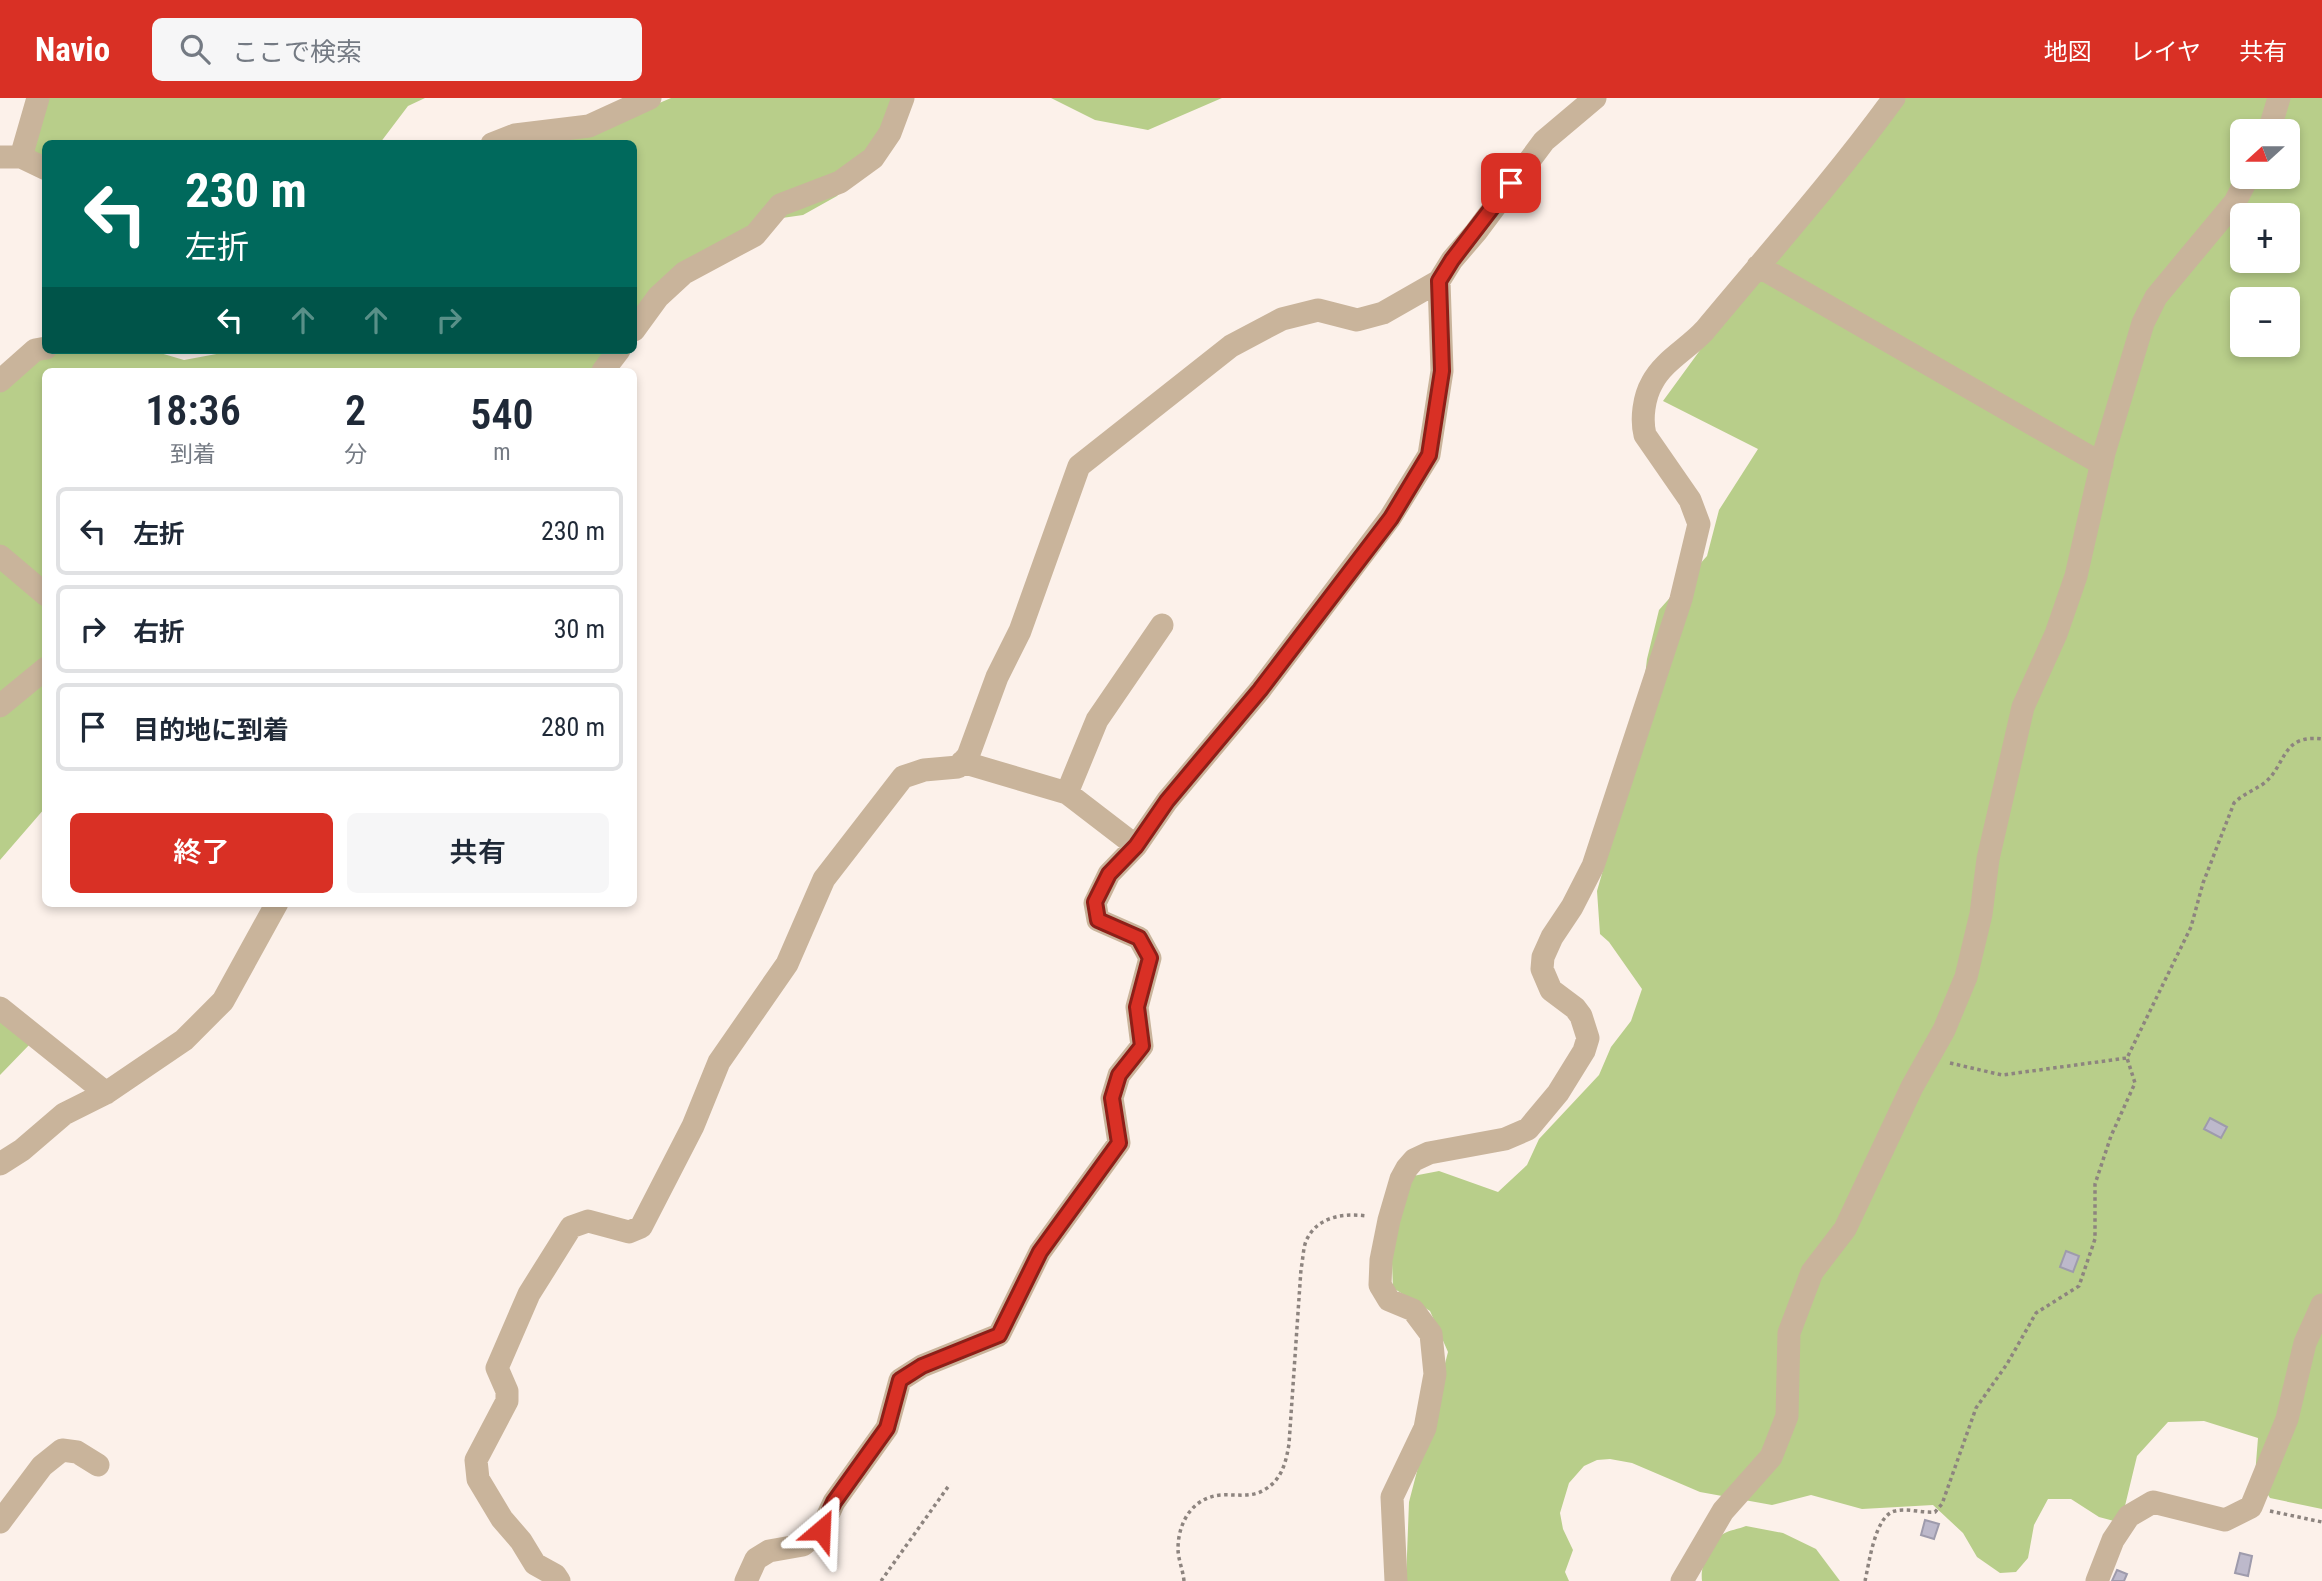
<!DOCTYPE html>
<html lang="ja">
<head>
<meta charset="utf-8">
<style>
	:root { --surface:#fff; --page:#f6f6f7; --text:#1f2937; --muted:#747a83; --line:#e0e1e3; --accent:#d93025 }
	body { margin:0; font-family:"Roboto Condensed","Noto Sans JP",sans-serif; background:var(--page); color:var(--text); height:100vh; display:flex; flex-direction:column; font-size:26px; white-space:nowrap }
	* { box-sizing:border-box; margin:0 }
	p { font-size:23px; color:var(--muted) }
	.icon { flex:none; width:38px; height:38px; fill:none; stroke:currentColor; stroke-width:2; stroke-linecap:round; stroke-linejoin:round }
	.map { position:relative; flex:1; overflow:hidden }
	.details { position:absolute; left:42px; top:270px; width:595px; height:539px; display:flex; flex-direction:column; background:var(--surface); border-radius:10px; box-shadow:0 4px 10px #0003 }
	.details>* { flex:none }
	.hud { position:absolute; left:42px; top:42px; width:595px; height:214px; border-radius:10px; box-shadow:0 4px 10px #0003; background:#00695c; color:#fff; overflow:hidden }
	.needle { width:46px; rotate:249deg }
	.fabs { position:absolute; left:2230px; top:21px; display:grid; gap:14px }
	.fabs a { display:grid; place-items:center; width:70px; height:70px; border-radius:10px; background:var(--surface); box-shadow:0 4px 10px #0003; font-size:35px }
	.pin { position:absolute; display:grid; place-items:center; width:60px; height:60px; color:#fff; margin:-30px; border-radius:14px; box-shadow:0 4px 10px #0006 }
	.me { position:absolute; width:77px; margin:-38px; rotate:26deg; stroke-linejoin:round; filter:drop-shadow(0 0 5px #0008) }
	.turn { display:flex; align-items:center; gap:24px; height:147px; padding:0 28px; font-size:32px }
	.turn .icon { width:91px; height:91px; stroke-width:2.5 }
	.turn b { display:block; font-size:49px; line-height:60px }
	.lanes { display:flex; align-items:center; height:66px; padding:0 28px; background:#0003; justify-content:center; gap:35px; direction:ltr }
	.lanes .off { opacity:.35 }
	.eta { display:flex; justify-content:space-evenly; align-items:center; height:119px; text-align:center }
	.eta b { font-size:42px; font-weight:600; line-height:49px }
	.cta { display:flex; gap:14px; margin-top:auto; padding:14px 28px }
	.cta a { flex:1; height:80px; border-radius:10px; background:var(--accent); color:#fff; font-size:28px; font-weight:600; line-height:80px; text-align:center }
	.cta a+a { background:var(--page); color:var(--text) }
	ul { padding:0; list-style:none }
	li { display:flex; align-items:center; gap:21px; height:88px; margin:0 14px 10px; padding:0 14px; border:4px solid var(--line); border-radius:10px }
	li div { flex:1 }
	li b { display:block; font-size:26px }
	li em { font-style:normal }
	header { display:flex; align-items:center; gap:42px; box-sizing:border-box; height:98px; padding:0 35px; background:var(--accent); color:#fff }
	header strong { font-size:33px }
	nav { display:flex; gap:38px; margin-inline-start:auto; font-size:24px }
	.search { width:490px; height:63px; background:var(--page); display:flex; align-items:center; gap:18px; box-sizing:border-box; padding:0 24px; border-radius:10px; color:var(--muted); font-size:26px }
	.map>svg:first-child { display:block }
	.forest { fill:#b8ce8a; fill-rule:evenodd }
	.building { fill:#bdb9cb; stroke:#9e9bac; stroke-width:2 }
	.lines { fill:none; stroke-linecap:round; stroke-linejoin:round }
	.path { stroke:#8d847f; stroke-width:3.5; stroke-dasharray:3.5 3.5; stroke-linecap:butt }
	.street { stroke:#c9b49b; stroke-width:23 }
	.route-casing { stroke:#8d1f18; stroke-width:18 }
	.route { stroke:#d93025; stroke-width:12 }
</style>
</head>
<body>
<header>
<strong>Navio</strong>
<div class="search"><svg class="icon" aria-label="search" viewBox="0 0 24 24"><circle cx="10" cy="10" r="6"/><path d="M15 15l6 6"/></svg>ここで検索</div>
<nav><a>地図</a><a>レイヤ</a><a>共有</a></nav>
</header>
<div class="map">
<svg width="2322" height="1483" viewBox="0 0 2322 1483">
	<rect width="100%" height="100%" fill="#fcf1ea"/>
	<path class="forest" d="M27,0H425L408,8L380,45L46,46L45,63L24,50Z
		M671,0H899L850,83L837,98L803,117L768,122L663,195L634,236V46H541L599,31Z
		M1051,0H1222L1148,32L1095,22Z
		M1884,0H2322V1411L2270,1400L2255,1377L2258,1340L2204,1323L2168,1324L2137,1358L2124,1412L2114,1423L2099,1419L2071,1401H2048L2034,1427L2028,1460L2016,1474L2000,1475L1977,1459L1963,1435L1933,1407L1862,1411L1811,1397L1772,1407L1700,1394L1632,1365L1610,1361L1597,1362L1584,1368L1569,1385L1560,1415L1563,1431L1573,1452L1565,1474L1569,1483H1406L1409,1404L1448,1254L1430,1213L1393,1190L1391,1141L1413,1078L1439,1073L1498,1094L1527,1067L1539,1041L1599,977L1611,949L1631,923L1642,891L1609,844L1600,836L1597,793L1635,661L1647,561L1659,512L1707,458L1719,412L1758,351L1663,303ZM2242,33H2287V79H2242ZM2242,117H2287V163H2242ZM2242,201H2287V247H2242Z
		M50,252H150L184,262L238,252H622L606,273H46L45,710L0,762V288Z
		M0,911L32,944L0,977Z
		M1746,1428L1783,1435L1816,1451L1840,1483H1702C1700,1468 1709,1444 1723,1436C1729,1432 1739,1431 1746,1428Z"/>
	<path class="building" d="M2210,1020L2227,1029L2221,1040L2204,1031Z
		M2066,1153L2079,1158L2073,1174L2060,1169Z
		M1925,1422L1939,1426L1934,1441L1921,1437Z
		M2240,1455L2252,1458L2248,1478L2235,1475Z
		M2117,1472L2127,1476L2124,1483H2112Z"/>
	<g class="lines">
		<path class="path" d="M1950,965L2002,977L2127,960
			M2270,1413L2322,1424
			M881,1483L950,1386
			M1184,1483C1183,1472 1178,1461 1178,1451C1178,1424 1193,1399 1221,1397C1236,1396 1251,1400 1264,1392C1282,1382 1286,1364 1289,1346L1301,1171C1303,1162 1303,1151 1306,1143C1317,1118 1344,1115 1367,1118
			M1865,1483C1869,1466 1875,1417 1895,1413C1907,1410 1922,1415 1935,1414L1942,1406L1976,1310L2007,1266L2036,1215L2079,1188L2095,1141V1086L2111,1038L2135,985L2127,960L2191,829L2203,785L2234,705C2243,696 2253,693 2263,686C2287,668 2280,636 2322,641"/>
		<path class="street" d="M2269,33L2279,0
			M492,46L515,37L589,28L650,0
			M0,59H21L46,71
			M21,59L38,0
			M1758,168L2102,366
			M634,232L658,199L684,175L755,137L780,107L840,84L873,60L890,35L903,0
			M603,273L619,252
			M0,283L35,252L46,250
			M0,458L46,497
			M0,608L46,570
			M962,664L1067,695L1136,748
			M1067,695L1097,622L1162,527
			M0,910L106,995
			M0,1066L22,1052L64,1016L106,995L184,942L223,903L277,805
			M0,1424L42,1368L62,1352L77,1354L98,1367
			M559,1483L555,1477L535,1466L521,1443L502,1421L478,1381L476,1362L507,1303V1293L497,1270L529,1196L571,1129L588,1123L629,1134L641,1129L693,1028L719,964L787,866L824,781L903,679L924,672L958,669L968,658L997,579L1020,533L1079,368L1231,248L1282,221L1318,212L1357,222L1383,215L1439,183L1452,162L1476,134L1544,43L1595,0
			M746,1483L756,1461L769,1453L803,1447L821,1432L834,1404L887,1330L900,1282L922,1268L999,1237L1040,1154L1119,1045L1112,1000L1119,977L1142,948L1137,909L1150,860L1139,840L1098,822L1095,805L1109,776L1136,748L1167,703L1260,592L1390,420L1429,357L1442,273L1439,183
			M1396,1483L1392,1399L1425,1330L1435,1276L1431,1236L1413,1212L1389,1202L1380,1187L1381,1162L1389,1122L1401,1081L1407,1070L1414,1062L1429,1055L1505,1041L1528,1031L1558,995L1584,953L1588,940L1581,918L1575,910L1551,892L1542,871L1543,859L1552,839L1572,809L1593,768L1681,501L1699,426L1690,402L1645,337C1641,321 1644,299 1652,285C1663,263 1689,250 1705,232C1769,155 1835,81 1894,0
			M1682,1483L1723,1413L1771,1359L1787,1318L1789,1235L1812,1174L1845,1131L1912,989L1944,932L1966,879L1981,816L1988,761L2023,609L2056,536L2076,478L2104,355L2143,225L2156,199L2235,104L2248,79
			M2097,1483L2113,1442L2129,1418L2153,1404L2225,1422L2251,1409L2287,1321L2305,1245L2322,1207"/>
	</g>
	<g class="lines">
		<g class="route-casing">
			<path id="route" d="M821,1432L834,1404L887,1330L900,1282L922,1268L999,1237L1040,1154L1119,1045L1112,1000L1119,977L1142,948L1137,909L1150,860L1139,840L1098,822L1095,804L1109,776L1136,748L1167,703L1260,592L1391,420L1429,357L1442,273L1439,183L1452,162L1511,85"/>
		</g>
		<use href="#route" class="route"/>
	</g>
</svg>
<div class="fabs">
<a><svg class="needle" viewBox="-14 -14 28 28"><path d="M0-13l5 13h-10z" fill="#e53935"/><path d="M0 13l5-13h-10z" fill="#747a83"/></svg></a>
<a>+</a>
<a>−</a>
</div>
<div class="pin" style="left:1511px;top:85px;background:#d93025"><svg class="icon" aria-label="arrive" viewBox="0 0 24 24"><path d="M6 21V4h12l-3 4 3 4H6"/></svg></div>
<svg class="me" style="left:821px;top:1432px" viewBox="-20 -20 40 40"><path d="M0-17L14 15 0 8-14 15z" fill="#d93025" stroke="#fff" stroke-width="4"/></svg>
<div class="hud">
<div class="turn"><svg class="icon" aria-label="left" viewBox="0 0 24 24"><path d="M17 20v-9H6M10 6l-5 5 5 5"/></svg><div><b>230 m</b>左折</div></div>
<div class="lanes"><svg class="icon" aria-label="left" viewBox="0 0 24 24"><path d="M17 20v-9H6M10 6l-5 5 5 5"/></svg><svg class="icon off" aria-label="ahead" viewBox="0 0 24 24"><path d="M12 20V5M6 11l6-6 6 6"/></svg><svg class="icon off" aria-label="ahead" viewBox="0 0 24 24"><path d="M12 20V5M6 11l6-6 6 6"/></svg><svg class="icon off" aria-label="right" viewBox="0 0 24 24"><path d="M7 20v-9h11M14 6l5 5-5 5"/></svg></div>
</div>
<section class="details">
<div class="eta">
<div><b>18:36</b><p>到着</p></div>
<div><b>2</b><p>分</p></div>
<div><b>540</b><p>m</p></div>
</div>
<ul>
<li><svg class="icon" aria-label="left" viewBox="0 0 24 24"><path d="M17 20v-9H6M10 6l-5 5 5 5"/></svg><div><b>左折</b></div><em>230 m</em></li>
<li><svg class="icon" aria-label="right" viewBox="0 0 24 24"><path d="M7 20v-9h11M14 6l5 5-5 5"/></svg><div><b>右折</b></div><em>30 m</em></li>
<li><svg class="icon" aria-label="arrive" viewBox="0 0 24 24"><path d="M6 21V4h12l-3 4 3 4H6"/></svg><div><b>目的地に到着</b></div><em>280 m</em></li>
</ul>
<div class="cta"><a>終了</a><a>共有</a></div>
</section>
</div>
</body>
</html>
